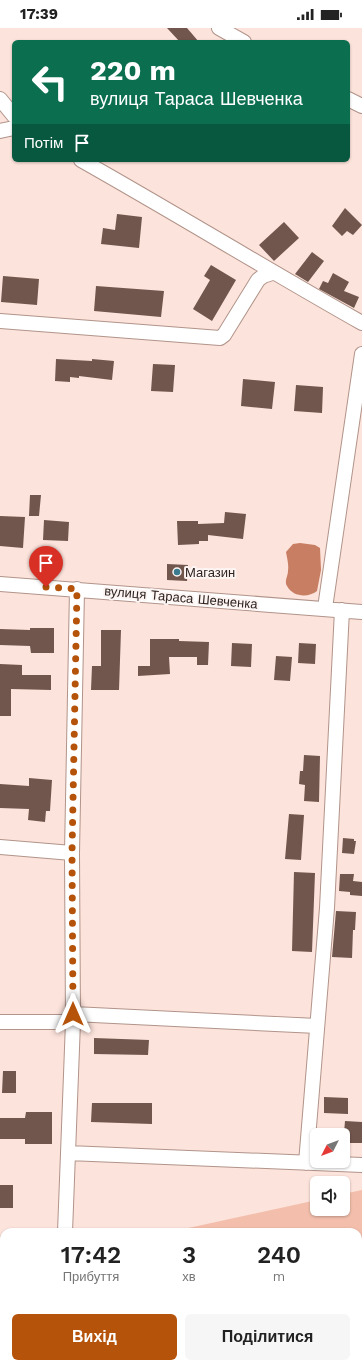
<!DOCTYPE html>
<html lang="uk">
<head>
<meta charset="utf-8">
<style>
	:root { --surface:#fff; --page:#f6f6f6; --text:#222; --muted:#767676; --accent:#b45309 }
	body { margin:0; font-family:"Work Sans",sans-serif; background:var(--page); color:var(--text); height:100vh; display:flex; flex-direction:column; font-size:15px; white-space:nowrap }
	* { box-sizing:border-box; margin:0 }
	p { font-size:13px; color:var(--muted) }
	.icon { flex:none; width:22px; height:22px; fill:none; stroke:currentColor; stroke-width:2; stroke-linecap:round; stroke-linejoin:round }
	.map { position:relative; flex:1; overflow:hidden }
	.panel { position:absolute; left:0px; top:1200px; width:362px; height:140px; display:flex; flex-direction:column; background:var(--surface); border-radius:12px 12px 0 0; box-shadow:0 1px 3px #0004 }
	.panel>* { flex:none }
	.guide { position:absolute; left:12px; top:12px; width:338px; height:122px; border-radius:6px; box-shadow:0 1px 3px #0004; background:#0b6e4f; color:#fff; overflow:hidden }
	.needle { width:26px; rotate:228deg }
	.buttons { position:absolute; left:310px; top:1100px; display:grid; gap:8px }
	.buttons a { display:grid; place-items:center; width:40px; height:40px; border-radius:6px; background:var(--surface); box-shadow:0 1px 3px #0004; font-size:20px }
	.pin { position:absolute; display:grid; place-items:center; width:34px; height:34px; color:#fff; margin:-41px -17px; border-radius:50% 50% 50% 0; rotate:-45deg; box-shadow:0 0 4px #0007 }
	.pin .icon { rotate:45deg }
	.me { position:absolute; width:44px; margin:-22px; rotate:0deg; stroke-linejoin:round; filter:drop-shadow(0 0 3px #0008) }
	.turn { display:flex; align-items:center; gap:14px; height:84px; padding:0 12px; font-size:18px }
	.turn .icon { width:52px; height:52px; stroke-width:2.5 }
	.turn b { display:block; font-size:28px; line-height:34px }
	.then { display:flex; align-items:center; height:38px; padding:0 12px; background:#0003; gap:8px; font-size:15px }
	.eta { display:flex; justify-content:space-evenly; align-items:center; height:68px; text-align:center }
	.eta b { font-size:24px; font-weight:600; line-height:28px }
	.primary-button { display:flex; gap:8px; margin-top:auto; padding:8px 12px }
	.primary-button a { flex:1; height:46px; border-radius:6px; background:var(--accent); color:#fff; font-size:16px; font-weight:600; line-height:46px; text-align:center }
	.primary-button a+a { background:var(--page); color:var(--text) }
	.status { display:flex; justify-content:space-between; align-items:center; height:28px; padding:0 20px; background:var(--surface); direction:ltr }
	.status svg { height:11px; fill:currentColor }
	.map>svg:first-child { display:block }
	.green { fill:#f3bfac }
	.water { fill:#c77e63 }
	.building { fill:#70564d }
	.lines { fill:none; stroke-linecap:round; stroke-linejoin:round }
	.minor-casing { stroke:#b1948a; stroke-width:16 }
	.minor { stroke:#fff; stroke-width:14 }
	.route { stroke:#b45309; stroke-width:7; stroke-dasharray:0 12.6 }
	.poi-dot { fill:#3b7b8f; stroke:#fcf5f3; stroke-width:1.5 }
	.labels { text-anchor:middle; stroke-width:4; stroke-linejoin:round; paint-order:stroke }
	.poi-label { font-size:13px; fill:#2f2420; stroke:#fcf5f3; text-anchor:start }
	.street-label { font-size:13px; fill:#2f2420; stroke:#fcf5f3 }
</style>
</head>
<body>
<div class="status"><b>17:39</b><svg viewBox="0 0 49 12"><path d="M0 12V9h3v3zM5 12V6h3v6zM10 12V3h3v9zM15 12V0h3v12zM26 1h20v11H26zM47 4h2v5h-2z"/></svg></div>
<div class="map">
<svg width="362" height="1340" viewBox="0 0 362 1340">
	<rect width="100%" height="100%" fill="#fce3db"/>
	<path class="green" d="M362,1162V1340H0V1217H4V1336H358V1204H170L317,1172V1181H343V1166Z"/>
	<path class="water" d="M300,515L315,517L320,520L321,542L317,563C308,570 293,569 287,558C284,553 288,548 288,543C289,537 287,530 286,524L293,516Z"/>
	<path class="building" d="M167,0H187L199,14H180Z
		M345,180L362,197L353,207L347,203L342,208L332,198Z
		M117,186L142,189L139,220L101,216L103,200L115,202Z
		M284,194L299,210L274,233L259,217Z
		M312,224L324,233L308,254L295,246Z
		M211,237L236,252L212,293L193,281L210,252L204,248Z
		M333,245L349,254L344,263L359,269L354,280L319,261L323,253L328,255Z
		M3,248L39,251L37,277L1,274Z
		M96,258L164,263L161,289L94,283Z
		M56,331L92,333V331L114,333L112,352L79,348V350L70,349V354L55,353Z
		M153,336L175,337L173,364L151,363Z
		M243,351L275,354L272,381L241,378Z
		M296,357L323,359L322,385L294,383Z
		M30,467H41L39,488H29Z
		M225,484L246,486L243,511L208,507V513H199V516L178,517L177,493H198V496L224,495Z
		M0,488L25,489L23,520L0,518Z
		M44,492L69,494L68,513L43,512Z
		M167,536L188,537L187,553L167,552Z
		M30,600H54V625H31L30,618L0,617V601L30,602Z
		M101,602H121L119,662H91L92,638H101Z
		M150,611H179V613L209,614L208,637H197V629H169L170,646L138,648V638H150Z
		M232,615L252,616L251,639L231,638Z
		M299,615L316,616L315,636L298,635Z
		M276,628L292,629L290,653L274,652Z
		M0,636L22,637V647H51V662L11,661V688H0Z
		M304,727L320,728L319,774L304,773L305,757L299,756L300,743H303Z
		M29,750L52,752L50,783H46L45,794L28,792L29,781L0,780V756L29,758Z
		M289,786L304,787L301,832L285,831Z
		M343,810L354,811V813H356L354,826L342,825Z
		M294,844L315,845L312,924L292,923Z
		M340,846H354L353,853L362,854V868L350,867V864L339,863Z
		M336,883L356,884L355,902H353L352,930L332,929Z
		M94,1010L149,1012L148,1027L94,1026Z
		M3,1043H16V1065H2Z
		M324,1069L348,1070V1086L324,1085Z
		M92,1075H152V1096L91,1094Z
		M26,1084H52V1116H25V1111H0V1090H25Z
		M345,1093L362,1094V1115H348V1105H344Z
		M0,1157H13V1180H0Z"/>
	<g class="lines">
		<g class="minor-casing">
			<path id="minor" d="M219,0L244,14
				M0,71L14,88
				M348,71L362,78
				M0,103L14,100
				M81,132C175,185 268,242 362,295
				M0,293L220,310L224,307L258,252L263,248L272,245
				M0,556L362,584
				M325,580L362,326
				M0,819L72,825
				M73,986L317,998
				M0,994H73
				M68,1125L362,1137
				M306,1135L327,880L342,582
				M65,1204L73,994L72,825L77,561
				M59,1340V1336"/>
		</g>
		<use href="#minor" class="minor"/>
	</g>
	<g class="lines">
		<path class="route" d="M46,559L77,561L72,825L73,986"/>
	</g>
	<circle class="poi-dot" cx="177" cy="544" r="4"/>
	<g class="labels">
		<g class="poi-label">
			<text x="185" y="549">Магазин</text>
		</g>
		<g class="street-label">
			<text transform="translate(181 569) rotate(5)" y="5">вулиця Тараса Шевченка</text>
		</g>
	</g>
</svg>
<div class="buttons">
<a><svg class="needle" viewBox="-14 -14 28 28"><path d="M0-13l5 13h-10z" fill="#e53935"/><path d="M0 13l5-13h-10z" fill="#767676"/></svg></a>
<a><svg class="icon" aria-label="sound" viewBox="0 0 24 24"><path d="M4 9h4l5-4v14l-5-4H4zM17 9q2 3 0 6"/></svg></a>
</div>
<div class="pin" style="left:46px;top:559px;background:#d93025"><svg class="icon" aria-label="arrive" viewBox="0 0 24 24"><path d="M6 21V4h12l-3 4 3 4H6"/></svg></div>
<svg class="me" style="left:73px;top:986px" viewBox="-20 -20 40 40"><path d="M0-17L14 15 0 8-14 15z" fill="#b45309" stroke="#fff" stroke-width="4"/></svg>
<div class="guide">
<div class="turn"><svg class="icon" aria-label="left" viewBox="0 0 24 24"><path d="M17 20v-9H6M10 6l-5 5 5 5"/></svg><div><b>220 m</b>вулиця Тараса Шевченка</div></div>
<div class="then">Потім<svg class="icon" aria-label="arrive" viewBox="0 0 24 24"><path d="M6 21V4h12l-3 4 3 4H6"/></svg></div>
</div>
<section class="panel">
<div class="eta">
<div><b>17:42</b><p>Прибуття</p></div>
<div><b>3</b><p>хв</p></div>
<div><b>240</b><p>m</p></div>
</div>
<div class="primary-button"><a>Вихід</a><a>Поділитися</a></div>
</section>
</div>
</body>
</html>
